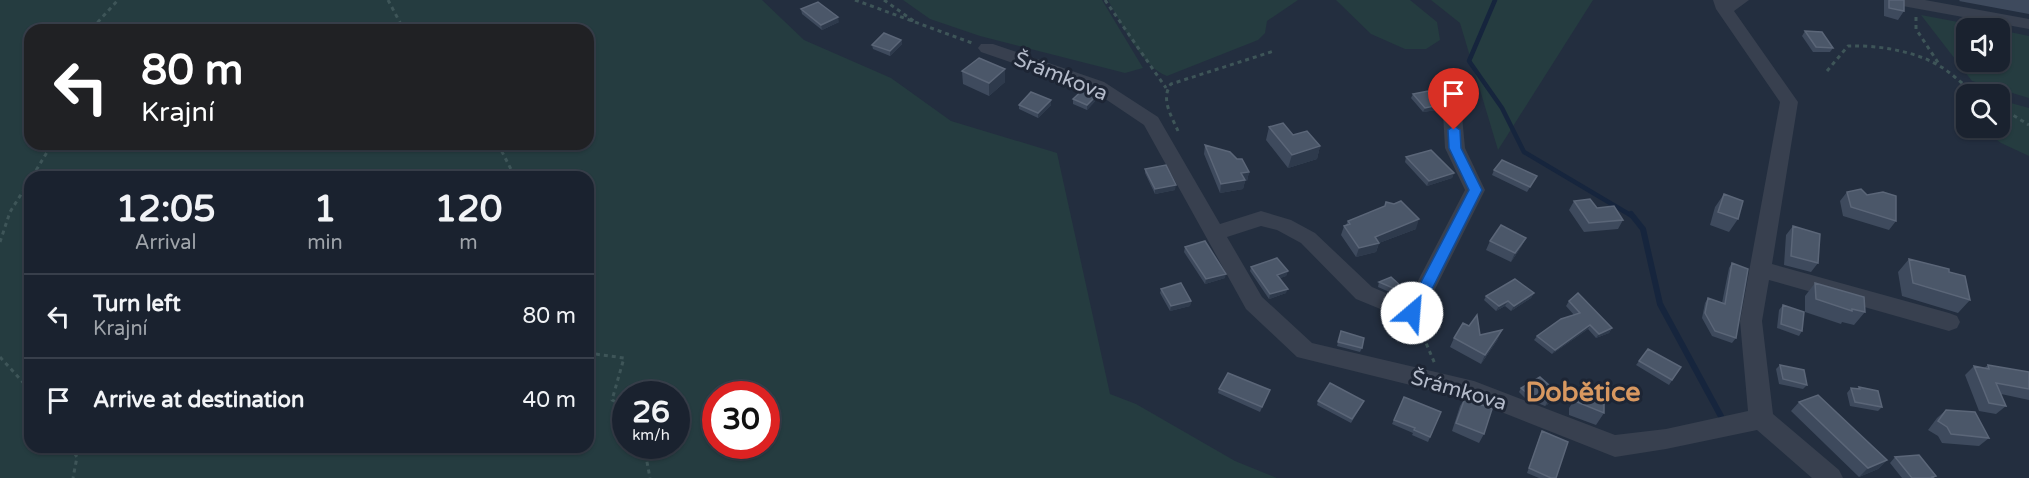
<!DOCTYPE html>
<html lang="en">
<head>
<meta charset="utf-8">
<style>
	:root { --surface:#1a222f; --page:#232a37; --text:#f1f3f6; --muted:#9fa4aa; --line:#383f4b }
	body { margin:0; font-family:"Varela Round",sans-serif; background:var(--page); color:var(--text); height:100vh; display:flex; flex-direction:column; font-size:22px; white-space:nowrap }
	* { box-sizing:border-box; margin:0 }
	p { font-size:20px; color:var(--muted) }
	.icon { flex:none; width:33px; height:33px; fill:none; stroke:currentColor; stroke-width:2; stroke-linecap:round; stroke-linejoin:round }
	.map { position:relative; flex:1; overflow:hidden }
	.details { position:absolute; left:24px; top:171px; width:570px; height:282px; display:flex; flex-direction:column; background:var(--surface); border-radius:18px; box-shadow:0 2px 4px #0004,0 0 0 2px var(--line) }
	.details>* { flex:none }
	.banner { position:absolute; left:24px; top:24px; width:570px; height:126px; border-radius:18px; box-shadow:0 2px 4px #0004,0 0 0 2px var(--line); background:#202124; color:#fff; overflow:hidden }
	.controls { position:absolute; left:1956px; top:18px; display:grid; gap:12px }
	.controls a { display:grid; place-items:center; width:54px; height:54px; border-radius:12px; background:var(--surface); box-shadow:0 2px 4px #0004,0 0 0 2px var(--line); font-size:30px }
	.speed { position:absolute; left:612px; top:381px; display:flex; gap:12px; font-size:30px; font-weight:700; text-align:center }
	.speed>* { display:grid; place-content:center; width:78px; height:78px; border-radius:50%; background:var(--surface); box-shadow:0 2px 4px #0004,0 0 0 2px var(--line); line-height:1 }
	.speed small { font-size:15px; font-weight:400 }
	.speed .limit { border:9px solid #d22; background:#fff; color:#111 }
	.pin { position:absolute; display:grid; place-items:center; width:51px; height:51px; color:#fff; margin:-62px -26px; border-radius:50% 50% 50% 0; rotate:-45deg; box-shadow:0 0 6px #0007 }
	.pin .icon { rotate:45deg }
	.me { position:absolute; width:66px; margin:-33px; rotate:27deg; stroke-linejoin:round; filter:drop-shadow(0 0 4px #0008) }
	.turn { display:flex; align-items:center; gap:21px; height:126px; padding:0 18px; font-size:27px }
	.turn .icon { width:78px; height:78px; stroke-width:2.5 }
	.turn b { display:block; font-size:42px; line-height:51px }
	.eta { display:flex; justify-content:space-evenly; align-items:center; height:102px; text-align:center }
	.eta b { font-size:36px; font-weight:800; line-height:42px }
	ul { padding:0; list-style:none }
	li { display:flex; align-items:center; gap:18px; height:84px; padding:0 18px; border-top:2px solid var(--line) }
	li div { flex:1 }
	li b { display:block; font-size:22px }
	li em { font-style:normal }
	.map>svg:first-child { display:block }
	.green { fill:#253c40; fill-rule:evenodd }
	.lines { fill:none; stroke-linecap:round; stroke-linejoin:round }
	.stream-far1 { stroke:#16253d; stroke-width:4.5 }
	.stream { stroke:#16253d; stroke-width:6 }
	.path { stroke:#3e5558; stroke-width:3; stroke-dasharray:4 4; stroke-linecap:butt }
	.minor { fill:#38404f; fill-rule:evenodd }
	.wall { fill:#3e4a5d }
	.shaded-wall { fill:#2e3a4c }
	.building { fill:#4b5769; stroke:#5b6678; stroke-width:1.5 }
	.route { fill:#1a73e8; stroke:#114b97; stroke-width:1.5 }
	.labels { text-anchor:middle; stroke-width:6; stroke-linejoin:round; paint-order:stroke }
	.street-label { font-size:21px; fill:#b4bbca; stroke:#1d2534 }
	.district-label { font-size:27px; font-weight:bold; fill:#d89860; stroke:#1d2534 }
</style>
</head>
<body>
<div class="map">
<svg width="2029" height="478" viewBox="0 0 2029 478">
	<rect width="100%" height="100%" fill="#232e3f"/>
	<path class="green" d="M0,0H762L804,40L891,78L951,121L1057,153L1110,394L1136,404L1235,461L1277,478H0ZM30,30H588V144H30ZM30,177H588V447H30ZM626,394H676V446H626ZM716,394H766V446H716Z
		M903,0H1102L1143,68L1125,73L980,36L930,19Z
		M1108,0H1298L1267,21L1265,33L1258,40L1167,76C1143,68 1120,22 1108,0Z
		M1336,0H1410L1437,22L1440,40L1426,49H1405L1371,34Z
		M1431,0H1593L1498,150L1460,23Z
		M1921,15L1990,28H1966V62H2000V30L2029,36V98L1972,81Z
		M2000,100L2029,108V156L2001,143L1981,128H2000Z"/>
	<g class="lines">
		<path class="stream-far1" d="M1495,0L1469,61L1502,108L1524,152L1632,216"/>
		<path class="stream" d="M1631,214L1643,229L1660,304L1723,420"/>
		<path class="path" d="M388,0L404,30
			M855,0L972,43
			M884,0L915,22
			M1105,0L1166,88
			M1916,17V29L1939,64
			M95,30L97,23L118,0
			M1827,71L1848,46C1878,45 1917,51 1943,68C1955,76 1965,87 1977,94
			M2000,107L2029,125
			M1178,131C1172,117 1160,99 1171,84L1274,51
			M498,144L515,177
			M32,177L52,144
			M0,242L10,212L30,180
			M1420,329L1435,364
			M588,353L624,358L612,400L626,407
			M0,357L30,390
			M644,446L650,478
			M70,447L77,457L73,478"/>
		<path class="minor" d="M1713,0H1749L1734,11L1798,102L1772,264L1949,313L1957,316L1960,322L1957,328L1949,331L1769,280L1762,321L1773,414L1839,470L1843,478H1812L1757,430L1666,449L1615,457L1471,400L1297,357L1246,309L1144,125L1092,90L981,52L978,48L981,44H993L1104,82L1158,117L1220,224L1261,211L1291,220L1315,233L1372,287L1407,302L1465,190L1445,148L1442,95L1444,91H1458L1460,95L1465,148L1485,190L1420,319L1412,322L1356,299L1301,243L1277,230L1261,226L1227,237L1262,297L1312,343L1474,381L1615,435L1666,429L1748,411L1740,321L1780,102L1716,9Z
			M1889,0H1925L2029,19V29L1897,5Z"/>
	</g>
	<path class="wall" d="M1884,0H1904V11L1898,20L1884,16Z
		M1960,0H2029V14L1959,1Z
		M801,9L839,22L822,30L802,14Z
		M1805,31L1833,48L1830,52H1813L1802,36Z
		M901,40L902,44L890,56L873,49L872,45Z
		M962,71L1005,82L989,96L963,84Z
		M1413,94L1439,105L1437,110L1423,112L1411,98Z
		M1099,97L1087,110L1073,104V99Z
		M1051,100V105L1038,118L1019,109V105Z
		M1269,127L1293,135L1320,146L1317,159L1288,168L1266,140Z
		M1205,145L1237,159L1249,172L1247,181H1245L1243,189L1220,193L1204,154Z
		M1406,157L1454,173L1452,178L1427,186L1405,162Z
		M1145,169L1175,190L1155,194L1145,173Z
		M1494,170L1537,176L1527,192L1492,175Z
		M1847,192L1896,221L1889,230L1843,216L1840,201Z
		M1724,194L1738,219L1729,232L1710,225L1715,207Z
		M1574,201L1597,208L1623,220L1618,229L1584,232L1569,210Z
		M1348,221L1416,229L1379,243L1376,252L1356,257L1341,235L1344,226L1346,225Z
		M1793,226L1818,263L1811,272L1784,265L1786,235Z
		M1526,238L1521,247L1511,262L1486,250L1490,241Z
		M1185,247L1225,278L1205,284L1184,252Z
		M1909,259L1949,272L1970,300L1958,313L1902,296L1898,272Z
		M1732,263L1736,338L1732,343L1712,336L1702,318L1705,303L1708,298L1722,303L1729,268Z
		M1251,267L1288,271L1286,276L1280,278L1286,293L1269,299L1250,271Z
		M1379,282L1401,286L1399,291L1394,294L1378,287Z
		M1815,283L1865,312L1854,325L1842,322L1841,324L1805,312V296Z
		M1161,289L1191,301L1190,306L1170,311L1160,293Z
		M1534,293L1531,298L1511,311L1505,306L1496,311L1484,300L1486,296Z
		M1569,301L1612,328L1609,333L1596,338L1588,329L1552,354L1534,340L1537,336L1574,315L1566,306Z
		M1783,305L1802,331L1799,336L1777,328L1779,310Z
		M1341,331L1362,348L1360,352L1337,346Z
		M1480,335L1498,339L1481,364L1450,347L1454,338Z
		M1648,349L1681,367L1669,385L1636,365Z
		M1780,365L1807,385L1803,389L1779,384L1776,369Z
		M1988,365L2029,372V400L2001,394L2006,406L1996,414L1979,411L1965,375L1974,366L1984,368Z
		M1859,387L1882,407L1878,411L1850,406L1847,393L1851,388L1857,389Z
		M1521,388L1556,399L1545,406L1525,398L1519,392Z
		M1219,389L1270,390L1260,412L1218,393Z
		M1577,396L1604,413L1596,425L1569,415V408Z
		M1404,397L1441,412L1428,442L1412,435L1413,433L1392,424Z
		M1465,398L1484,434L1479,443L1452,431L1460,406Z
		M1318,401L1362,405L1351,423L1317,405Z
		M1799,402L1887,460L1878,469L1859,477L1791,411Z
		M1946,410L1989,438L1979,446L1942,443L1938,436L1928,430L1937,418Z
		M1542,431L1556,478H1539L1527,473L1540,436Z
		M1895,457L1936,476L1934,478H1902L1890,463Z"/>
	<path class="shaded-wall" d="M838,17L839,22L822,30L821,25Z
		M901,40L902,44L890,56V51Z
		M1005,69V82L989,96V83Z
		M1099,93V97L1087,110V105Z
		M1051,100V105L1038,118V113Z
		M1439,105L1437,110L1423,112L1425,108Z
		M1320,146L1317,159L1288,168L1292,155Z
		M1249,172L1247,181H1245L1243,189L1220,193L1221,184L1241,173Z
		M1454,173L1452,178L1427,186L1429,181Z
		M1176,185L1175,190L1155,194V189Z
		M1419,219L1416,229L1379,243L1376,252L1356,257L1359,248L1375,237Z
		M1526,238L1521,247L1511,262L1515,253Z
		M1288,271L1286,276L1276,280L1277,275Z
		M1226,274L1225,278L1205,284L1206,279Z
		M1401,286L1399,291L1394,294L1395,289Z
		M1288,289L1286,293L1269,299L1270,294Z
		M1534,293L1531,298L1511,311L1514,306Z
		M1191,301L1190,306L1170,311L1171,306Z
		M1508,301L1505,306L1496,311L1499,306Z
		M1590,325L1588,329L1552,354L1555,350Z
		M1612,328L1609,333L1596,338L1599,334Z
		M1502,330L1498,339L1481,364L1485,355Z
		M1559,394L1556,399L1545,406L1548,401Z
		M1887,460L1878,469L1859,477L1868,468Z"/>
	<path class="building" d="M1889,0H1904V11L1889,8Z
		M818,2L838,17L821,25L801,9Z
		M1805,31L1822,32L1833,48L1816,47Z
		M884,33L901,40L890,51L872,45Z
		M979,58L1005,69L989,83L962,71Z
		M1086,87L1099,93L1087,105L1073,99Z
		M1428,91L1439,105L1425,108L1413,94Z
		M1031,92L1051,100L1038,113L1019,105Z
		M1283,123L1293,135L1307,131L1320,146L1292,155L1269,127Z
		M1205,145L1230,152L1237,159H1242L1249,172L1241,173L1245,180L1221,184Z
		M1431,150L1454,173L1429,181L1406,157Z
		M1502,160L1537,176L1530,187L1494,170Z
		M1166,165L1176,185L1155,189L1145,169Z
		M1861,189L1867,195L1883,192L1896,196V221L1851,207L1847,192Z
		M1724,194L1743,201L1738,219L1718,212Z
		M1590,199L1597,208L1614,206L1623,220L1589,223L1574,201Z
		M1401,201L1419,219L1375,237L1379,243L1359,248L1344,226L1350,224L1348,221L1385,206L1386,202L1394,204Z
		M1501,225L1526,238L1515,253L1490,241Z
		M1793,226L1820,234L1818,263L1791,256Z
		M1205,241L1226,274L1206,279L1185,247Z
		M1277,258L1288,271L1277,275L1288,289L1270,294L1251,267Z
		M1909,259L1949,269V272L1965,276L1970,300L1913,283Z
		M1732,263L1748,269L1736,338L1715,331L1705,313L1708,298L1725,304Z
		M1391,277L1401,286L1395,289L1379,282Z
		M1515,279L1534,293L1514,306L1508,301L1499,306L1486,296Z
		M1181,283L1191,301L1171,306L1161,289Z
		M1815,283L1864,297L1865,312L1852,309V311L1816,299Z
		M1578,293L1612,328L1599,334L1590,325L1555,350L1537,336L1561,319L1580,313L1569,301Z
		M1783,305L1804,312L1802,331L1781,324Z
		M1477,315L1480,335L1502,330L1485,355L1454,338L1463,323L1469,326Z
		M1341,331L1364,338L1362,348L1338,342Z
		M1648,349L1681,367L1672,380L1639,361Z
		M1780,365L1804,370L1807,385L1783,379Z
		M1988,365L2029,372V389L1996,383L2006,406L1989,403L1974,366L1989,369Z
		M1228,373L1270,390L1262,407L1219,389Z
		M1540,377L1559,394L1548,401L1528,394L1521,388Z
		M1330,383L1364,401L1352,419L1318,401Z
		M1859,387L1878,391L1882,407L1855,402L1851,388L1860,389Z
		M1818,395L1887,460L1868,468L1799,402Z
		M1577,396L1604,403V413L1577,402Z
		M1404,397L1441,412L1430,437L1414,430L1415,428L1394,420Z
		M1465,398L1492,409L1484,434L1456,423Z
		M1946,410L1975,412L1989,438L1951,434L1947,427L1938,421Z
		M1542,431L1568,442L1556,478H1551L1529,468Z
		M1919,455L1936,476L1932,477L1933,478H1912L1895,457Z"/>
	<path class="route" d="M1454,126L1460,130L1461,148L1482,190L1418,317H1407L1405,313L1469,190L1449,148L1448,130Z"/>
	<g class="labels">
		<g class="street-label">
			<text transform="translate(1061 76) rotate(22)" y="7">Šrámkova</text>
			<text transform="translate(1459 390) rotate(16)" y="7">Šrámkova</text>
		</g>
		<g class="district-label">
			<text x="1583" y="401">Dobětice</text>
		</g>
	</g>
</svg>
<div class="controls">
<a><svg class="icon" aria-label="sound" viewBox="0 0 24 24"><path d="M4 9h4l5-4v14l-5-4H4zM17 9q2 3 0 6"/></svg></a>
<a><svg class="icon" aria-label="search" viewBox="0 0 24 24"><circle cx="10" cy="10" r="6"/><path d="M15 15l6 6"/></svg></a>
</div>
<div class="speed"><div>26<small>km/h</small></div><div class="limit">30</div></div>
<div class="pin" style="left:1454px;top:130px;background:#d93025"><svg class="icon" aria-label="arrive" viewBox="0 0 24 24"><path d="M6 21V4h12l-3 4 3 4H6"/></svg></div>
<svg class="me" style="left:1412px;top:313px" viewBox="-20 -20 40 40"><circle r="19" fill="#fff"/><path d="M0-13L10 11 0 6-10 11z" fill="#1a73e8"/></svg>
<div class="banner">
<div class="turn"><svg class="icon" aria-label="left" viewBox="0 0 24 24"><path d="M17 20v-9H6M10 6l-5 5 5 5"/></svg><div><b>80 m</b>Krajní</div></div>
</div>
<section class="details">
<div class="eta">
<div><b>12:05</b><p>Arrival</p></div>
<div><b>1</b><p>min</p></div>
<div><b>120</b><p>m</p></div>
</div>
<ul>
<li><svg class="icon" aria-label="left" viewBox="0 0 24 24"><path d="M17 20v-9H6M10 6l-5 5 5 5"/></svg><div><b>Turn left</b><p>Krajní</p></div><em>80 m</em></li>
<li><svg class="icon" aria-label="arrive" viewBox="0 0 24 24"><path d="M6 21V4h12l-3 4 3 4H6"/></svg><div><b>Arrive at destination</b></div><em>40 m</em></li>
</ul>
</section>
</div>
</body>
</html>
